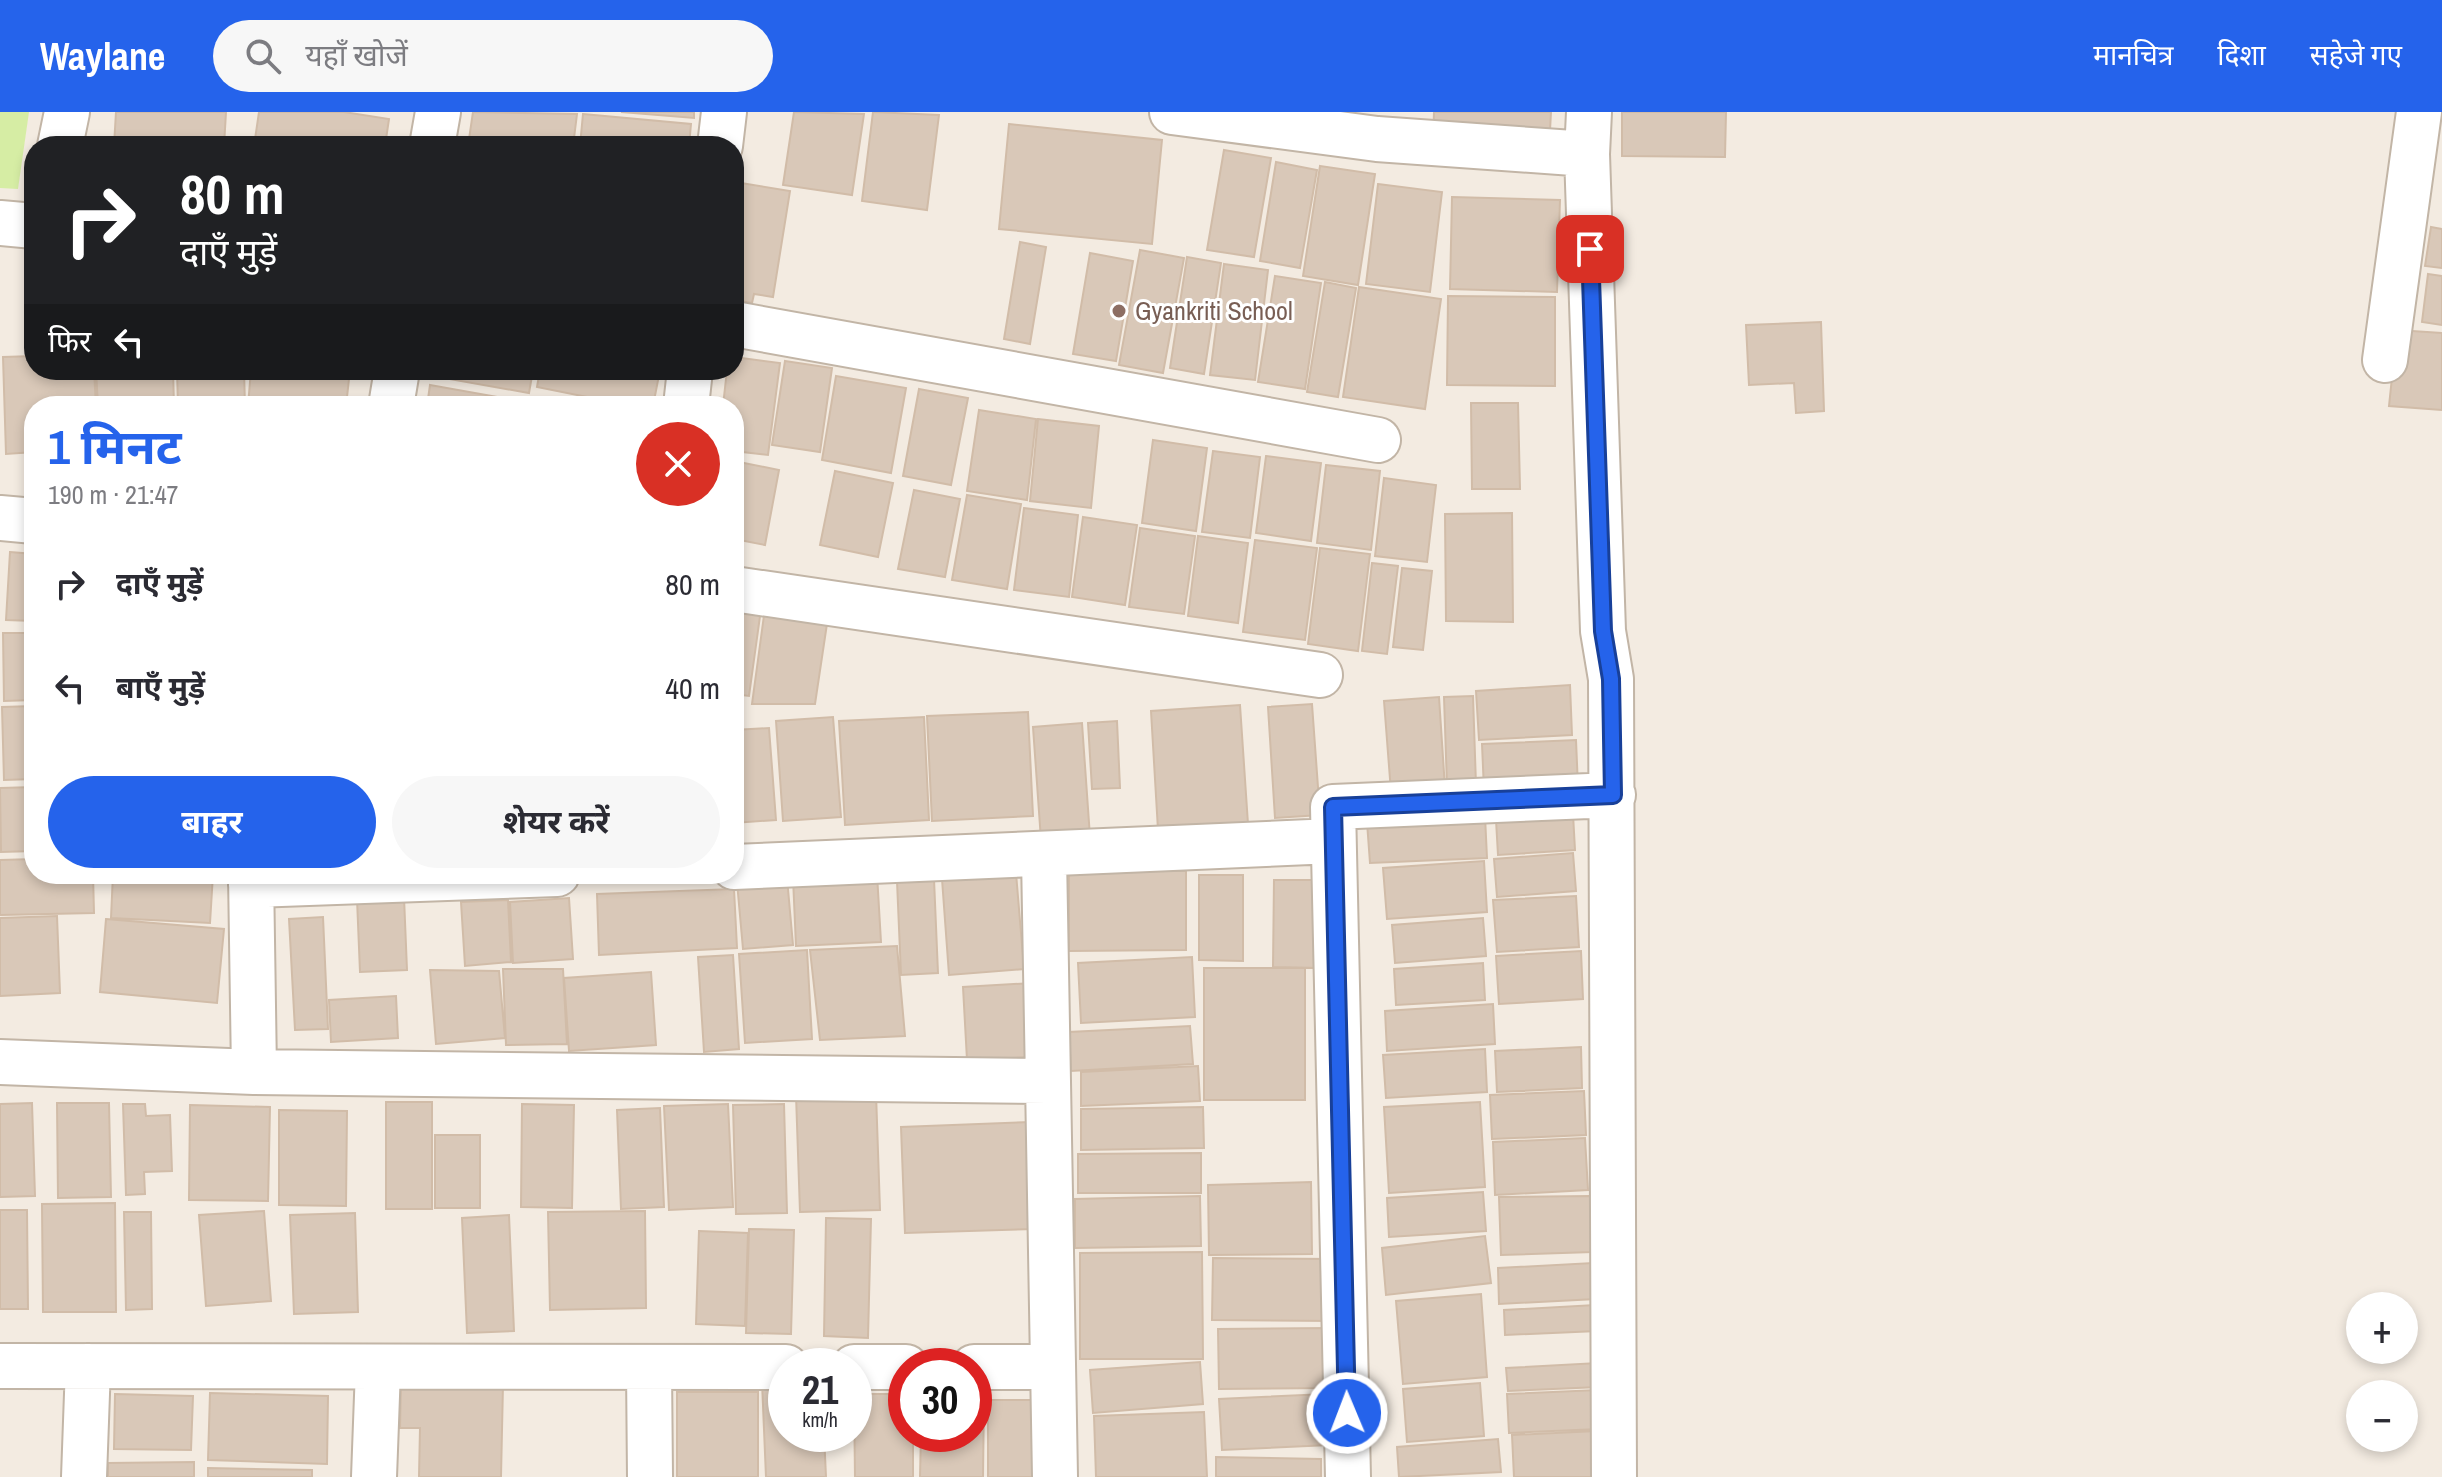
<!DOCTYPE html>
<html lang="hi">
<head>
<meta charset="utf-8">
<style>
	:root { --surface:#fff; --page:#f7f7f7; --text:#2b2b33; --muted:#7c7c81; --accent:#2563eb }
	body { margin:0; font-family:"Archivo Narrow","Noto Sans Devanagari",sans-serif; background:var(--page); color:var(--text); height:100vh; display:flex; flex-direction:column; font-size:30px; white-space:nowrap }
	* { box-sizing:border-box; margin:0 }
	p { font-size:26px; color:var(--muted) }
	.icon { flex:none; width:44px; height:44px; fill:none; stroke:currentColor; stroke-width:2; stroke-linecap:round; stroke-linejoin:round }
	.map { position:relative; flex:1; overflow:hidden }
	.drawer { position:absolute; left:24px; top:284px; width:720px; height:488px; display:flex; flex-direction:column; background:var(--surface); border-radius:32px; box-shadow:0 4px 12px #0003 }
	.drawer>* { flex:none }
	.hud { position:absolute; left:24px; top:24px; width:720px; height:244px; border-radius:32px; box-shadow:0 4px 12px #0003; background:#202124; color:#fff; overflow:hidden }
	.buttons { position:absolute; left:2346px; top:1180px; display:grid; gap:16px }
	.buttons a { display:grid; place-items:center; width:72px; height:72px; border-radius:50%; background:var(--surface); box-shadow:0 4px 12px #0003; font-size:40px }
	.speed { position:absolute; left:768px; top:1236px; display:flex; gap:16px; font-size:40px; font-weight:700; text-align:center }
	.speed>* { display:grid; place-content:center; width:104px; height:104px; border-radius:50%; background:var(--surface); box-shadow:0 4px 12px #0003; line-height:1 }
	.speed small { font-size:20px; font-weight:400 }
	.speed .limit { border:12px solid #d22; background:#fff; color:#111 }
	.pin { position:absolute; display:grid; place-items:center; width:68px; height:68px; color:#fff; margin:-34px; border-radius:16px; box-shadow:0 4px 12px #0006 }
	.me { position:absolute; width:88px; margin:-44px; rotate:359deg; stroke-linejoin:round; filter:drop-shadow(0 0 6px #0008) }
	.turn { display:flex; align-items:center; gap:28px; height:168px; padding:0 24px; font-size:36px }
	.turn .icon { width:104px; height:104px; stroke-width:2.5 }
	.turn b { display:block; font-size:56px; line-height:68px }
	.then { display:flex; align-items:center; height:76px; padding:0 24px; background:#0003; gap:16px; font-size:30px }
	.round { display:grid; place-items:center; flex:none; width:84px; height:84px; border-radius:42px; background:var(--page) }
	.summary { display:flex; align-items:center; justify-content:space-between; height:136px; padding:0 24px }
	h1 { font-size:48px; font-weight:700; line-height:60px; color:var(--accent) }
	.button { display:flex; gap:16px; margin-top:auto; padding:16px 24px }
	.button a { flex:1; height:92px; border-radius:48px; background:var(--accent); color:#fff; font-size:32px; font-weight:700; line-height:92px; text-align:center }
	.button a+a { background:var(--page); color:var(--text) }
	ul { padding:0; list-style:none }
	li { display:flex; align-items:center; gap:24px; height:104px; padding:0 24px }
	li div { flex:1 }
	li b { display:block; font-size:30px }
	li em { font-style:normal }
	header { display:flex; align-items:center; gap:48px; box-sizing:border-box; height:112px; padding:0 40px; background:var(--accent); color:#fff }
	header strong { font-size:38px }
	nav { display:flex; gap:44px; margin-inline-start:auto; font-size:28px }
	.search { width:560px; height:72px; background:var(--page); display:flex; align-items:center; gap:20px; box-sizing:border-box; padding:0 28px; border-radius:44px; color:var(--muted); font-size:30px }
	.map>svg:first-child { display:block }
	.green { fill:#d6eda4 }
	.building { fill:#d9c8b8; stroke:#d1bca8; stroke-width:2 }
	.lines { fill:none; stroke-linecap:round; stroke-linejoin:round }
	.street-casing { stroke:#c2b5a6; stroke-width:48 }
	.street { stroke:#fff; stroke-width:44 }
	.route-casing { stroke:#184099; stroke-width:20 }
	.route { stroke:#2563eb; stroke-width:14 }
	.education-dot { fill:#8d6e63; stroke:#fff; stroke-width:3 }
	.labels { text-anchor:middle; stroke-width:6; stroke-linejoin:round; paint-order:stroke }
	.education-label { font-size:26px; fill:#785e54; stroke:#fff; text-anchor:start }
</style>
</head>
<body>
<header>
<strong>Waylane</strong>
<div class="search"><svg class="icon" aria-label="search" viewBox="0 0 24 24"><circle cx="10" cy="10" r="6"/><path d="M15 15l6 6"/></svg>यहाँ खोजें</div>
<nav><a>मानचित्र</a><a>दिशा</a><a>सहेजे गए</a></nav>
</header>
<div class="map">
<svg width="2442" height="1365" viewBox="0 0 2442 1365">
	<rect width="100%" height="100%" fill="#f3ebe1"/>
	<path class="green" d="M0,0H29L18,77L0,76Z"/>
	<path class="building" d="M116,0H226L224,34H114Z
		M259,0H344L389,7L385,34H254Z
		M473,0L577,2L573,34H468Z
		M621,0H694V6Z
		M794,0L864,2L852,83L783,73Z
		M873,0L939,3L927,98L862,89Z
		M1434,0H1551L1549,37L1433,32Z
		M1622,0H1726L1725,45L1622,44Z
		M583,2L691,12L689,34H580Z
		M1009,12L1162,28L1152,132L999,117Z
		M1224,38L1271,46L1254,145L1207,138Z
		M1276,50L1317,58L1300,156L1260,149Z
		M1320,54L1375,62L1358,173L1303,164Z
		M735,70L790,79L773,185L754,182L752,191L734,188Z
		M1378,72L1442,80L1430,180L1366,172Z
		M1452,85L1560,88L1557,180L1450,177Z
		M2431,115L2442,117V156L2425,154Z
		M1020,130L1046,135L1030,232L1004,227Z
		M1140,138L1184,146L1163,261L1119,253Z
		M1090,141L1133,149L1116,249L1073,242Z
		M1187,145L1221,151L1204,262L1170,256Z
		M1224,152L1268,158L1255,268L1210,263Z
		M2428,162L2442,164V213L2422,210Z
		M1275,164L1321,171L1305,277L1258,270Z
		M1325,170L1356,176L1338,285L1307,280Z
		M1359,175L1441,187L1425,297L1343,285Z
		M1448,184L1555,185V274L1447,273Z
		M1821,210L1824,299L1796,301L1794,271L1749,273L1746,213Z
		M2397,218L2442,221V298L2389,294Z
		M34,244V258H94L96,294H34V340L6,342L3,245Z
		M734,245L780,251L768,343L734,339V294H723L727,258H734Z
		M785,249L832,256L820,340L772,333Z
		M96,258H173L174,294H98Z
		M177,258H244L245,294H178Z
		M251,258H350L346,294H248Z
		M428,258H533L529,281L427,263Z
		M540,258H660L653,294H632L537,275Z
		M836,264L906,276L891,361L822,348Z
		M430,273L520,289L519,294H427Z
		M919,277L968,286L951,373L903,364Z
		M539,286L581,294H538Z
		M1471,291H1518L1520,377H1472Z
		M979,298L1036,307L1027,388L967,379Z
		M1038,307L1099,314L1091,396L1030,389Z
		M1153,328L1207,336L1196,419L1142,411Z
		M1213,339L1260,345L1250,426L1202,420Z
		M1266,344L1321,351L1311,429L1256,421Z
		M734,349L779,358L765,433L734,427Z
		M1326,353L1380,359L1371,438L1317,431Z
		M835,359L893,371L878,445L820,433Z
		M1384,366L1436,373L1427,450L1375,444Z
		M914,378L960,387L945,465L898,457Z
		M967,383L1021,392L1007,477L952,468Z
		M1024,396L1078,403L1069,485L1014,478Z
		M1512,401L1513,510L1446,509L1445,402Z
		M1083,405L1137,413L1125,493L1072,485Z
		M1140,416L1195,424L1184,502L1129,495Z
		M1198,424L1248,431L1238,511L1188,504Z
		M1255,428L1317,436L1305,528L1243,520Z
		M1320,436L1370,442L1358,539L1308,532Z
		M10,440L34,442V509L6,508Z
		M1372,451L1398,454L1387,542L1362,539Z
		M1402,456L1432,459L1423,538L1393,535Z
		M734,494L761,497L749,584L734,582Z
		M765,496L828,505L815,592H752Z
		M3,521H34V588L4,589Z
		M1570,573L1572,623L1479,628L1476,579Z
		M1473,584L1476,673L1447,674L1444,585Z
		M1439,585L1445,676L1391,680L1384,589Z
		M1312,592L1320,703L1275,706L1268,595Z
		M1240,593L1248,712L1158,718L1151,599Z
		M34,594V667L4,668L2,595Z
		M1028,600L1033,704L932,709L927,604Z
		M833,605L841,705L783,709L776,609Z
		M924,605L929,708L845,713L839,609Z
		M1117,609L1120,676L1092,677L1088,611Z
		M1082,611L1090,725L1041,728L1033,615Z
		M769,616L776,708L734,711V618Z
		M1576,628L1578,675L1484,678L1482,632Z
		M34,675V739L1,740L0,676Z
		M1573,702L1575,738L1498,743L1496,708Z
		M1485,704L1487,746L1370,751L1367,710Z
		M1573,741L1576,779L1497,785L1494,747Z
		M34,747V762H93L94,801L0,803V748Z
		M1484,749L1487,800L1387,807L1383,756Z
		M1069,759H1186V838L1069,839Z
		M1016,761L1024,857L949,863L942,767Z
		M113,762H213L210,811L111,806Z
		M877,762L881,830L796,834L793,766Z
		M1199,763H1243V849L1199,848Z
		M787,766L793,833L743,837L737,770Z
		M934,767L938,861L901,863L897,769Z
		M1274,768H1323L1321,856L1273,855Z
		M734,777L737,836L599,843L597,782Z
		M1576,784L1579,835L1497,840L1493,788Z
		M404,785L407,858L360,860L357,787Z
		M569,786L573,847L513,851L510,790Z
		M508,788L511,850L465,854L461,790Z
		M57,804L60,881L0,884V806Z
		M323,805L328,917L295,918L289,807Z
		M1483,806L1486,844L1395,851L1392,813Z
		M106,807L224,817L217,891L100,880Z
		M897,834L905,924L820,928L810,838Z
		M807,838L812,927L745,931L739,842Z
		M1581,839L1583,887L1499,892L1496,844Z
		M733,843L739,937L704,940L698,845Z
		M1192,845L1195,905L1081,911L1078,851Z
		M1483,851L1485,888L1396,893L1394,857Z
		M1204,856H1305V988H1204Z
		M503,857H563L567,932L506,933Z
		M430,858L499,859L505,926L436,932Z
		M651,860L656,933L569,939L564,866Z
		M1032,871L1035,945L967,948L963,875Z
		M396,884L398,926L331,930L329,888Z
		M1493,892L1495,932L1387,939L1385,899Z
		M1190,914L1193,952L1071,959L1069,920Z
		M1581,935L1582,976L1497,980L1495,939Z
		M1485,937L1487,980L1386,986L1383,943Z
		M1198,954L1200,989L1081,994V960Z
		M1584,979L1586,1023L1492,1027L1490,983Z
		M876,981L880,1098L800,1100L796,983Z
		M386,990H432V1097H386Z
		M1480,990L1485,1075L1389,1081L1384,995Z
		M32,991L35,1084L0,1085V992Z
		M57,991H109L111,1085L58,1086Z
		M123,992H145L146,1004L170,1003L172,1059L144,1060L145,1082L126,1083Z
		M522,992L574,993L572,1096L521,1095Z
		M728,992L733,1095L669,1098L664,994Z
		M784,992L787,1101L736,1102L733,993Z
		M190,993L270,995L268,1089L189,1088Z
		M1203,995L1204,1036L1081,1038V997Z
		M660,996L664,1095L621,1097L617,998Z
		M279,998L347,999L346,1094L279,1093Z
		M1031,1010L1034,1117L905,1121L901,1015Z
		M435,1023H480V1096H435Z
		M1585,1026L1588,1078L1495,1083L1493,1030Z
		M1201,1041V1081H1078V1042Z
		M1311,1070L1312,1142L1209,1143L1208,1073Z
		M1483,1080L1486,1119L1389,1125L1387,1086Z
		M1200,1084L1201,1134L1075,1136V1087Z
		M1590,1084L1592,1140L1501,1143L1499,1085Z
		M115,1091L116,1200H43L42,1092Z
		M0,1098H27L28,1197H0Z
		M264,1099L271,1189L206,1194L199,1103Z
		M645,1099L646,1196L550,1198L548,1100Z
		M124,1100H151L152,1197L126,1198Z
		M355,1101L358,1200L294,1202L290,1103Z
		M509,1103L514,1219L467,1221L462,1106Z
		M826,1106L871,1107L868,1226L824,1224Z
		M749,1117L794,1118L791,1222L746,1221Z
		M699,1119L748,1121L745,1214L696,1212Z
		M1485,1124L1491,1171L1386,1183L1382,1136Z
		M1202,1140L1203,1247H1080V1141Z
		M1213,1146L1332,1147V1209L1212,1208Z
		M1593,1151L1596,1187L1499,1192L1498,1156Z
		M1481,1182L1487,1265L1403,1272L1396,1189Z
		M1595,1193L1597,1219L1505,1223L1504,1198Z
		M1330,1216L1331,1276L1219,1277L1218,1217Z
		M1200,1250L1203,1292L1093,1301L1090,1258Z
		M1598,1251L1599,1275L1508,1279L1506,1256Z
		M401,1269L503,1272L501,1365H419L420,1316H400Z
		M786,1269V1322H824L826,1365H766L762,1270Z
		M1480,1271L1484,1324L1407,1330L1403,1277Z
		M1598,1278L1599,1317L1509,1321L1507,1282Z
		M677,1280H758V1365H677Z
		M210,1281L328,1284L327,1352L208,1348Z
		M115,1282L193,1284L191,1338L114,1337Z
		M854,1282H906V1322H913V1365H855Z
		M1326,1282L1329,1333L1222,1338L1219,1287Z
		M974,1285H984L983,1365H920L921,1322H974Z
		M988,1288H1049V1365H988Z
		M1204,1300L1207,1365H1096L1094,1304Z
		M1597,1319L1599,1365H1514L1512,1323Z
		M1498,1327L1501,1360L1399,1365L1397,1335Z
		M1216,1345L1321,1347V1365H1216Z
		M194,1350V1365H108V1351Z
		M208,1356L312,1358V1365H208Z"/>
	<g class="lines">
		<g class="street-casing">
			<path id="street" d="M1172,0L1377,27L1587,42
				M1589,0L1587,42L1603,519L1611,567L1614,1365
				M60,34L67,0
				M432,34L438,0
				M720,34L724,0
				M0,111L34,114
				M734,212L1378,328
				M2385,248L2419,0
				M391,294L397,258
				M686,294L690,258
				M0,406L34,409
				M734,477L1320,563
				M1044,744L1055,1365
				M734,755L1333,729
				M251,762L254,960
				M251,773L557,762
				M0,950L254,960L1048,969
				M0,1254L786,1255
				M854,1255H906
				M974,1255H1053
				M649,1256L650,1365
				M84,1365L88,1254
				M374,1365L378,1257
				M1348,1365L1333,695L1613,683"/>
		</g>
		<use href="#street" class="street"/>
	</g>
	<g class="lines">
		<g class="route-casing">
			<path id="route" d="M1347,1301L1333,695L1613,683L1611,567L1603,519L1590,137"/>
		</g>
		<use href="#route" class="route"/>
	</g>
	<circle class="education-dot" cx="1119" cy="199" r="8"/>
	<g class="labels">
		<g class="education-label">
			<text x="1135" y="208">Gyankriti School</text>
		</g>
	</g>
</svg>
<div class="buttons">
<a>+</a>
<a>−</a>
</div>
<div class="speed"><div>21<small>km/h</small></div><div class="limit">30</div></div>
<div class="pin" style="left:1590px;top:137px;background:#d93025"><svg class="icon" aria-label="arrive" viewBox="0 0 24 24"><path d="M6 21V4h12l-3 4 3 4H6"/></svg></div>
<svg class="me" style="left:1347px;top:1301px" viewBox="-20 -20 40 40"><circle r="17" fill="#2563eb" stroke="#fff" stroke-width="3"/><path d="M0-11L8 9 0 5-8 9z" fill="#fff"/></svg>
<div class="hud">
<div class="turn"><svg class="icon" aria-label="right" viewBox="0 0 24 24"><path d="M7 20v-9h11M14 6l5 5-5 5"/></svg><div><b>80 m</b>दाएँ मुड़ें</div></div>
<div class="then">फिर<svg class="icon" aria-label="left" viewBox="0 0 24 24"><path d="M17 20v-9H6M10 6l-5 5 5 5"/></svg></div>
</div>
<section class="drawer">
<div class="summary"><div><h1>1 मिनट</h1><p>190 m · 21:47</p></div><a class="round" style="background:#d93025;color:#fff"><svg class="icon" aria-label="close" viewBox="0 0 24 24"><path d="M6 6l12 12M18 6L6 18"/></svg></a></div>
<ul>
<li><svg class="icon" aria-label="right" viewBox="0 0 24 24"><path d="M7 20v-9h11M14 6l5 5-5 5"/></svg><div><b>दाएँ मुड़ें</b></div><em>80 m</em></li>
<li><svg class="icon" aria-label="left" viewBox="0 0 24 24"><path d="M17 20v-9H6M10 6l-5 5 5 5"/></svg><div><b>बाएँ मुड़ें</b></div><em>40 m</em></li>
</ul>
<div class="button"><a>बाहर</a><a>शेयर करें</a></div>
</section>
</div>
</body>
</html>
